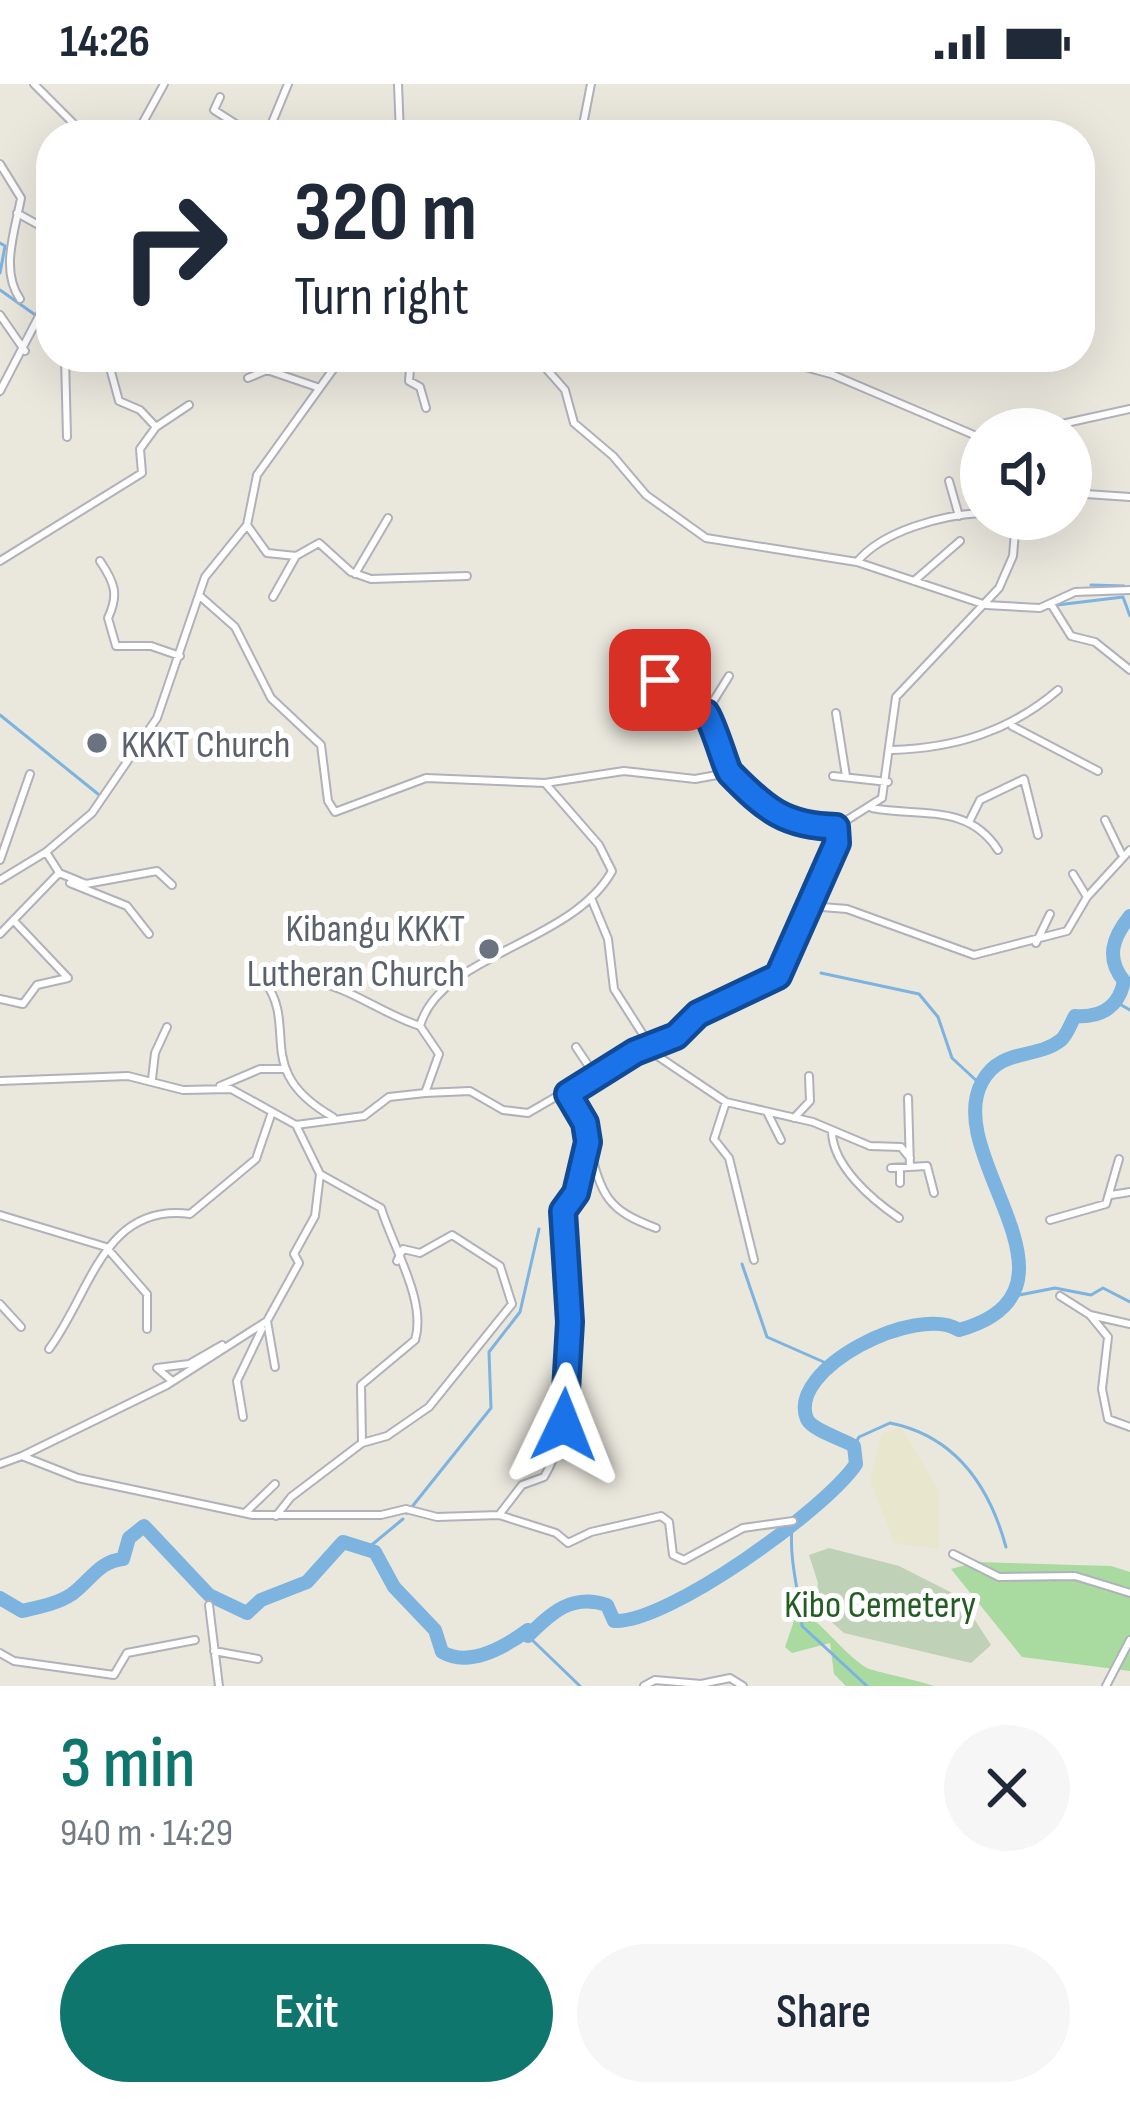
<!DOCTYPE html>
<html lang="en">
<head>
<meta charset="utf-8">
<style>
	:root { --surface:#fff; --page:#f6f6f7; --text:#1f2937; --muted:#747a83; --accent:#0f766e }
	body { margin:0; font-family:"Sofia Sans Condensed",sans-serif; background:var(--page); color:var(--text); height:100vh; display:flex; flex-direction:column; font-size:45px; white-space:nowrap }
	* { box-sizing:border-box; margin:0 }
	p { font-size:39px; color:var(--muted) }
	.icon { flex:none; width:66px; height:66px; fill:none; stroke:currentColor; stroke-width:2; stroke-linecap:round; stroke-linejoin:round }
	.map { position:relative; height:1602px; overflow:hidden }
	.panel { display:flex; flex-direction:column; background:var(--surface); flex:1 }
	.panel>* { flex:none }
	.top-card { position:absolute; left:36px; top:36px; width:1059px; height:252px; border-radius:48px; box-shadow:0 12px 48px #0002; background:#fff; color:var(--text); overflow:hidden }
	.controls { position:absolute; left:960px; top:324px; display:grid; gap:24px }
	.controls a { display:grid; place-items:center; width:132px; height:132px; border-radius:50%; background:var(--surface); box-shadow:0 12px 48px #0002; font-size:60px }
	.pin { position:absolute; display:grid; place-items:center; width:102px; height:102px; color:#fff; margin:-51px; border-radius:24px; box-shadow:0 6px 18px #0006 }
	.me { position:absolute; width:132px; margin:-66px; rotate:2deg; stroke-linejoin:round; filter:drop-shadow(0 0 9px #0008) }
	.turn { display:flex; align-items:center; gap:42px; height:252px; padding:0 60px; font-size:54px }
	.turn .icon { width:156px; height:156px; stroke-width:2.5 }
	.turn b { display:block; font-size:84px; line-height:102px }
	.round { display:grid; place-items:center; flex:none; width:126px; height:126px; border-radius:63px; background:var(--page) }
	.headline { display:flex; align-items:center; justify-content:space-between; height:204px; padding:0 60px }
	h1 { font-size:72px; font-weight:600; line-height:90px; color:var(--accent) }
	.primary-button { display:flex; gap:24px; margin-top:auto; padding:24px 60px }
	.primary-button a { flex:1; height:138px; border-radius:72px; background:var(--accent); color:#fff; font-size:48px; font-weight:600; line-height:138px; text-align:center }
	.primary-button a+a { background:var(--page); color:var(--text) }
	.status { display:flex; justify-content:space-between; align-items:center; height:84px; padding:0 60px; background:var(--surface); direction:ltr }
	.status svg { height:33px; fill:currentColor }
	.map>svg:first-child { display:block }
	.education { fill:#e9e6ce }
	.green { fill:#a9daa0 }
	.cemetery { fill:#bfd1b6 }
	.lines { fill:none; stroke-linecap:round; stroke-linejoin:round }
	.stream { stroke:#7cb3df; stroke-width:3 }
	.river { stroke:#7cb3df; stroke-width:14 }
	.street-casing { stroke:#b0b1bb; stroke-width:10 }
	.street { stroke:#fff; stroke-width:6 }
	.route-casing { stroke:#114b97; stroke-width:30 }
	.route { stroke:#1a73e8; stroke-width:21 }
	.worship-dot { fill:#6b7280; stroke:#fff; stroke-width:4.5 }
	.labels { text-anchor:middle; stroke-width:10; stroke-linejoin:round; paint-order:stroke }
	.worship-label { font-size:39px; fill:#5b616d; stroke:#fff; text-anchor:start }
	.park-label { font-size:39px; fill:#245d23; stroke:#fff }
</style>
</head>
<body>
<div class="status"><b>14:26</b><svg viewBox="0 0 49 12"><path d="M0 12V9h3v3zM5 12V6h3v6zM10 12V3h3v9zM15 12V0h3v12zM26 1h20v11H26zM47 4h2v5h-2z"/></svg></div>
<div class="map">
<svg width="1130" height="1602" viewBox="0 0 1130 1602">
	<rect width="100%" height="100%" fill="#eae7dd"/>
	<path class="education" d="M901,1343L939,1407V1465L894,1459L870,1396L882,1350Z"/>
	<path class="green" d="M977,1478L1111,1482L1130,1488V1587L1022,1573L951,1485Z
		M798,1525C826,1541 841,1568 867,1584C872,1587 921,1597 934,1602H846L834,1590L830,1559L792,1569L785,1563Z"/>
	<path class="cemetery" d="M829,1464L899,1482L960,1513L991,1561L971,1579L844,1549L815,1523L818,1499L809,1471Z"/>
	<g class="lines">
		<path class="stream" d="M0,159L5,162L0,189
			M0,206L41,235
			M0,311L40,238
			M1091,501L1124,502
			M1057,521L1123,513L1130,532
			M0,631L98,710
			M821,889L919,910L938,933L952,974L980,1000
			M1124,897L1130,895
			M1116,918L1130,926
			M742,1180L767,1253L826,1279
			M1009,1213L1055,1204L1091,1211L1103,1204L1130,1218
			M854,1362L859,1353L890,1339C955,1352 989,1401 1006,1463
			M407,1429L491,1324L489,1268L520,1228L539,1145
			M792,1443C789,1478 799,1506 802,1542L867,1602
			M368,1464L403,1435
			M528,1552L580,1602"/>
		<path class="river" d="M0,1514L22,1527C39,1523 57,1520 72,1510C90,1497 99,1477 123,1475L129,1454L144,1442L209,1511L247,1529L261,1516L307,1498L343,1458L375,1468L394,1503L435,1546L442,1568C470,1584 505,1563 528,1546V1552C551,1529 572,1509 607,1521L614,1537C667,1540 826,1425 856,1380L854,1362C842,1355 812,1346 807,1335C786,1285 917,1219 959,1246C1101,1206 941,1073 982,998C1001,963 1036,976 1061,956C1067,951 1071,939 1075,932C1101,934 1119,923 1124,897C1105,874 1113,853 1130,832"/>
		<g class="street-casing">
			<path id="street" d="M34,0L85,51
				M398,0L400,51
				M220,13L214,26L253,51
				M477,47L478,51
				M136,51L164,0
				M267,51L288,0
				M581,51L591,0
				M0,80L21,114C15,147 0,186 20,215
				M17,129L51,148
				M0,231L25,267
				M65,273L67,353
				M411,273L409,297L420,303L426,324
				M536,273L565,306L574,339L613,372L646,411L706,454L857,478L986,521L1040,524L1075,508L1130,506
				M768,273L831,290L981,354
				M111,277L138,273
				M248,294L267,286L317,303
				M0,307L51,209
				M156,343L189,321
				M1039,345L1130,325
				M949,397L959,432
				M1071,409L1130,413
				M247,441L267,469L296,472L319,459L351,488L371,495L467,492
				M0,477L142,389L140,365L156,343L140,326L119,317L107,273
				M100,477C115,499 119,511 108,534L116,562H151L180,572
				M857,478C882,447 942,431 981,429
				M355,490L388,434
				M914,497L960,457
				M201,513L235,543L271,614L321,661L328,717L335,728L426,694L545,699L624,687L695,695L728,689L787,738L836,743
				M273,513L296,472
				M1051,520L1071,552L1095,558L1130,586
				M660,596L679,606L691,625L706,629
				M836,629L846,692
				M1012,642L1098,687
				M892,666C956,664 1010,647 1058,606
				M728,689L721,652L706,629L729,592
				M833,692L888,698
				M872,724C919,733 968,719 998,766
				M1105,736L1121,769
				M969,738L980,716L1024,695L1038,751
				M836,743L882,714L896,613L999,504L1013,472L1016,435
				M46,768L60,790
				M0,776L30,690
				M1073,790L1087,813
				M0,796L46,768L92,729L157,634L205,493L247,441L257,391L342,273
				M70,799L127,822L149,850
				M591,814L608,855L614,905L656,971L726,1018L813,1038L870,1062L901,1063L910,1074
				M809,822L847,825L974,871L1067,847L1087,813L1130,766
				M0,850L59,789L86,800L157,787L172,801
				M1036,859L1050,830
				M309,896C350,903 380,929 420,942
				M265,898C299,944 252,987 333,1033
				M0,915L23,920L37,901L68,894L15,838
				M576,963L596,993
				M152,995L155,969L167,943
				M0,997L128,992L183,1006L231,1005L296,1041L364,1032L389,1013L425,1009L470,1007L503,1026L528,1029L635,967L672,955L704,928L778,892L836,762V743
				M220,1002L260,985H285
				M425,1009L439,970L420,942C440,870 572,860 612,787L599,761L545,699
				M908,1014L910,1083
				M726,1018L714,1055L729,1074L754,1176
				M768,1030L781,1056
				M794,1034L810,1017L809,992
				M296,1041L320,1090L381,1124C393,1163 427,1218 415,1256L361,1301L362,1359
				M832,1048C833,1082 871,1115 899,1134
				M589,1062C602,1112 607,1126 656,1144
				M891,1084L927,1082L934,1109
				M900,1099V1084
				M1111,1111L1130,1108
				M0,1131L106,1163L147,1210V1245
				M1050,1136L1106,1120L1119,1075
				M1060,1212L1090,1231L1130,1240
				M0,1220L21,1243
				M1090,1231L1108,1253L1102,1305L1108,1335L1130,1343
				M49,1265C91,1209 103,1119 190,1130L256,1075L272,1028
				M275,1283L267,1237L299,1179L294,1170L315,1132L320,1090
				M171,1296L157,1284L189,1280L222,1261
				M243,1333L237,1297L262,1245
				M22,1372L167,1301L267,1237
				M0,1380L22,1372L78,1394L253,1431H381L406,1425L437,1433L499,1431L556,1449L568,1459L591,1448L661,1432L669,1438L673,1471L684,1476L743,1444L793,1437
				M245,1429L275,1400
				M499,1431L522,1401L544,1393C585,1324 565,1217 562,1139C562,1126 567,1124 573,1115C595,1082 589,1040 568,1011
				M276,1432L291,1413L362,1359L387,1352L429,1323L512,1220L500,1182L452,1151L420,1169L403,1165L397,1177
				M953,1470L999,1493L1075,1492L1130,1509
				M209,1521L219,1602
				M214,1567L258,1575
				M0,1569L14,1577L114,1591L127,1569L195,1556
				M644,1602L655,1596L701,1600L730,1594L743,1602
				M1106,1602L1130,1556"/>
		</g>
		<use href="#street" class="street"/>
	</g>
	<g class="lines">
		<g class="route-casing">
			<path id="route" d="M564,1341L570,1238L563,1127L576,1109L588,1058L585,1039L568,1010L635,968L676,952L698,930L778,892L837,759L836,743C785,742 765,725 730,689C726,685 715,643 706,629L691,626L679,606L660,596"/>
		</g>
		<use href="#route" class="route"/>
	</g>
	<g class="worship-dot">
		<circle cx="97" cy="659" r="12"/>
		<circle cx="489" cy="865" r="12"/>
	</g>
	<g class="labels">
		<g class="worship-label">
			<text x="121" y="673">KKKT Church</text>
			<text x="465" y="857" text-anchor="end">Kibangu KKKT<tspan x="465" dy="45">Lutheran Church</tspan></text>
		</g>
		<g class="park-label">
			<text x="880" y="1533">Kibo Cemetery</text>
		</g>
	</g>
</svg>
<div class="controls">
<a><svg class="icon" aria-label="sound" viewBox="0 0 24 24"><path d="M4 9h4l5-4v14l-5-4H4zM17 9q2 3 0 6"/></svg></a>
</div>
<div class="pin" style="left:660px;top:596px;background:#d93025"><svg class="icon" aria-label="arrive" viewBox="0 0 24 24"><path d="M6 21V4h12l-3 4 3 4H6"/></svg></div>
<svg class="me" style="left:564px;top:1341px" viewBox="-20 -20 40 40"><path d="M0-17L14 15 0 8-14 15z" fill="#1a73e8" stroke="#fff" stroke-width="4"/></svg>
<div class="top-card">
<div class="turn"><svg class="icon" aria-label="right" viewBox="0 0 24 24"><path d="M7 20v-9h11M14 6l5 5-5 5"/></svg><div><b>320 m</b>Turn right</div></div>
</div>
</div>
<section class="panel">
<div class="headline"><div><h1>3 min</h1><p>940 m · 14:29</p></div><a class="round"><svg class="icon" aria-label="close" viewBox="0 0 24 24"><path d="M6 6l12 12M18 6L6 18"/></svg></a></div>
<div class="primary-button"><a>Exit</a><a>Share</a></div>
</section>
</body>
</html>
